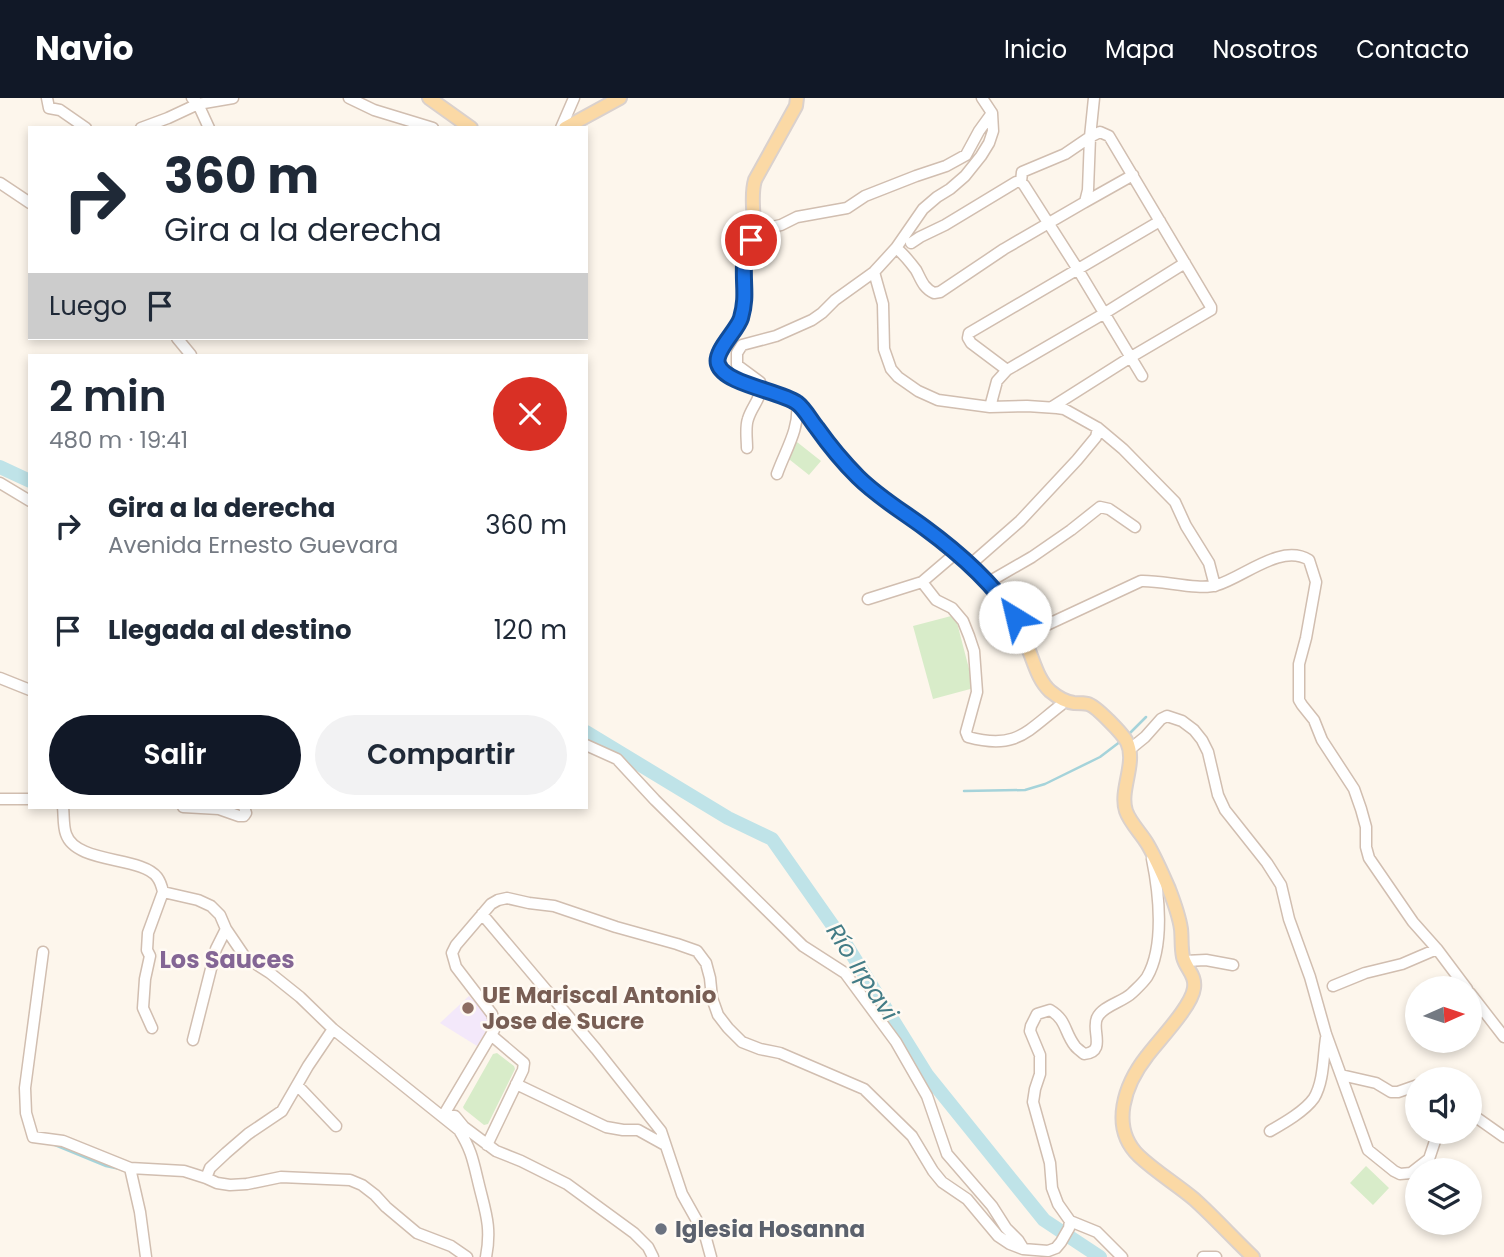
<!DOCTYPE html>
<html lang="es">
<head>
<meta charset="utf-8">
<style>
	:root { --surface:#fff; --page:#f2f2f3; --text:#1f2937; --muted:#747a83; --accent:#111827 }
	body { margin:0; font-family:Poppins,sans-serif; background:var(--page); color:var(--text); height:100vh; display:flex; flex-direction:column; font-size:26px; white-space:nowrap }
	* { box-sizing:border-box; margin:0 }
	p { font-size:23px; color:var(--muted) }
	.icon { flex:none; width:38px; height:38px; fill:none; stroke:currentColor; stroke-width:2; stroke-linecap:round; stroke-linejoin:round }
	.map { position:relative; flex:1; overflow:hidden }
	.sheet { position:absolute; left:28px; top:256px; width:560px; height:455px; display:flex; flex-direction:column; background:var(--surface); border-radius:0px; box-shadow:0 4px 10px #0003 }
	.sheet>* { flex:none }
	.banner { position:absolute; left:28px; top:28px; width:560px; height:214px; border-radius:0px; box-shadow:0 4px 10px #0003; background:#fff; color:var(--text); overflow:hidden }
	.needle { width:46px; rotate:87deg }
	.buttons { position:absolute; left:1405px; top:878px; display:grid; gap:14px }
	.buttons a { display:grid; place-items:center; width:77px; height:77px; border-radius:50%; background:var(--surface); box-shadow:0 4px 10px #0003; font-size:35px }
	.pin { position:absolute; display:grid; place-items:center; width:60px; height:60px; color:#fff; margin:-30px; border:4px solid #fff; border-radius:50%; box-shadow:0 2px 7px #0007 }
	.me { position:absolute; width:77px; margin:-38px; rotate:324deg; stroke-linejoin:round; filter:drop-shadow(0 0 5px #0008) }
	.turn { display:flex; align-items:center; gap:24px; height:147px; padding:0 21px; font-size:32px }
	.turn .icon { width:91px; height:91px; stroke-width:2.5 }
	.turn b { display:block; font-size:49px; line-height:60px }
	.then { display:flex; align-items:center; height:66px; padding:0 21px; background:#0003; gap:14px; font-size:26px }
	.round { display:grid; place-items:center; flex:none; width:74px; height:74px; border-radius:37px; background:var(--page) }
	.overview { display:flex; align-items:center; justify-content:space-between; height:119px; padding:0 21px }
	h1 { font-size:42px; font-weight:600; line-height:52px }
	.primary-button { display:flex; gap:14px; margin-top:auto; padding:14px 21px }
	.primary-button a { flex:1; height:80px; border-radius:42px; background:var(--accent); color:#fff; font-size:28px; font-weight:600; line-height:80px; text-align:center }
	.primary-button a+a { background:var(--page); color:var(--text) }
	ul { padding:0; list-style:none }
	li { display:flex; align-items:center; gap:21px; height:105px; padding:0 21px }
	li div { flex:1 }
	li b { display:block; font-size:26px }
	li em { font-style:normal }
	header { display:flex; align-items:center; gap:42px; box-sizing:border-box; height:98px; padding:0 35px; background:var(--accent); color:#fff }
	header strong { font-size:33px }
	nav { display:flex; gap:38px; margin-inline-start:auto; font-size:24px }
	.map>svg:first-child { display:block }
	.education { fill:#f3e8fa }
	.green { fill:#d8ecc9 }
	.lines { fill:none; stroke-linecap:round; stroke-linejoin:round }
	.stream { stroke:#a5d3da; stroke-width:2.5 }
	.river { stroke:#bfe3e8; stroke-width:14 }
	.minor-casing { stroke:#d1beb0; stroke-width:13 }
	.major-casing { stroke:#dad1cd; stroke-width:16 }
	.minor { stroke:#fff; stroke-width:10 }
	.major { stroke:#fbd9a5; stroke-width:12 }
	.route-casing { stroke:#114b97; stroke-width:18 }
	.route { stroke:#1a73e8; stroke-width:12 }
	.education-dot { fill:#8d6e63; stroke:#fffaf3; stroke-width:2.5 }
	.worship-dot { fill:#6b7280; stroke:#fffaf3; stroke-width:2.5 }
	.labels { text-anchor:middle; stroke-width:5; stroke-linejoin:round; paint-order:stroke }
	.education-label { font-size:23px; font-weight:bold; fill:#785e54; stroke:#fffaf3; text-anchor:start }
	.worship-label { font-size:23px; font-weight:bold; fill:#5b616d; stroke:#fffaf3; text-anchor:start }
	.neighbourhood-label { font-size:24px; font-weight:bold; fill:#846695; stroke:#fffaf3 }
	.water-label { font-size:24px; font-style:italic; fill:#437c86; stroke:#fffaf3 }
</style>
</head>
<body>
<header>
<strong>Navio</strong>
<nav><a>Inicio</a><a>Mapa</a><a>Nosotros</a><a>Contacto</a></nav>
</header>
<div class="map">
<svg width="1504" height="1159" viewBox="0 0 1504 1159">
	<rect width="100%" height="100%" fill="#fdf6ec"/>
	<path class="education" d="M469,898L492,923L477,948L440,925Z"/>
	<path class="green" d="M797,344L821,363L809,377L785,358Z
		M955,517L974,590L933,601L913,528Z
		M497,955L514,968L515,971L488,1026L484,1027L464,1011L463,1009L493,956Z
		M1366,1068L1389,1090L1373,1107L1350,1085Z"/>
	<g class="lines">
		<path class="stream" d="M1129,636L1146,619
			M964,693L1025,692L1045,686L1100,659L1121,643
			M55,1047L106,1068L120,1071"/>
		<path class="river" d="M0,369L30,383
			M586,634L728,720L772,741L845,845L927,977L1044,1122L1100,1159"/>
		<g class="minor-casing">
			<path id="minor" d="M47,0L49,10L60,12L86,30
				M192,0L198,6L233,0
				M349,0L374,12L433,30
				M141,30L168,20L198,6L209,30
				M561,30L574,0
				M1021,84L1024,87L1077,170L1142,278
				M1021,84L1022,74L1065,56L1090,39L1094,0
				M0,85L30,105
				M1085,104L1133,77
				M754,128L772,129L781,127L797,119L847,110L865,98L916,78L946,68L966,57L979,33L992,15
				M911,145L920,139L945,127L1016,84H1021
				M896,150C904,156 910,164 916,172C921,181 923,190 934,195L940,194L1004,151L1085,104L1088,92L1090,39L1100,34L1109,38L1211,209V212L1131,259L1052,309
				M874,174L883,206L884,251L891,271L898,279L918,293L938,302L990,309L1027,308L1057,310L1064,311L1098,330L1123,351L1175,404L1186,428L1209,465L1215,488
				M177,240L191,257
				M1007,272L971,245L968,240L969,235L1160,123
				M990,309L997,283L1007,272L1105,215L1185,165
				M747,350C747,341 745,329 748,321C752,307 763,300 760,284L737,267V255L742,247L776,238L812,222L822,215L835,202L874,174L896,150L923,111L937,99L950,91L965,78L981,58L989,45L993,33L992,15L982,0
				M777,376C785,353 800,331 797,305
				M0,385L30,403
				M971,466L1020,423L1077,362L1096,339L1098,330
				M922,484L936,502L952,510L963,523L969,538L974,553L977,594L966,634L968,639C1016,652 1026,634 1061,607L1065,602
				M987,485L1032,459L1071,432L1100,409L1109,411L1135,429
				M868,501L922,484L956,455
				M1023,538L1141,483C1162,482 1199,493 1217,487C1244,479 1281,445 1309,462L1316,484L1306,540L1299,566V602L1302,607L1314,622L1322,642L1354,691L1361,711L1366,729V749L1369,760L1413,824L1437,851L1467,891
				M0,580L30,592
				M586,647L617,661L655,702L803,848L845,875L896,944L927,998L947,1056L992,1108L1006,1130L1018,1142L1023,1150
				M1129,652L1145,639L1161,621L1167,618L1182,623L1194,632L1202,642L1208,654L1218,697L1225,712L1267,765L1281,787L1289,821L1310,879L1326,936L1368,1052L1394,1073L1400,1076L1411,1075L1429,1061L1438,1034
				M0,701H30
				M63,709C64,717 63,728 66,736C76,766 141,758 157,779C160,783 162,789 163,794L148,835L147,852L150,858L145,881L143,910L152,930
				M183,709L219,711L239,718H244L246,715L244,709
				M163,794L198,802L211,808L220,817L226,831L245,859L270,875L300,899L333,931L459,1032C471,1051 473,1062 478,1083C485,1113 492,1128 486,1159
				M482,816L596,951L661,1033L682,1096L705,1137L711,1159
				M43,854L25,990L26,1015L33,1039L63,1043L130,1070L184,1073L206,1080L217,1085L230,1087L247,1086L281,1079L350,1082L362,1087L375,1097L386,1109L417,1135L451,1148L467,1159
				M1185,863L1206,862L1233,867
				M1333,888L1365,875L1402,866L1437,851
				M1470,895L1504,939
				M193,942L216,851L226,831
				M1341,977L1376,985L1391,994H1398L1418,987
				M1432,982H1436
				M516,986L606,1029L623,1032H638L665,1047
				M298,988L336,1028
				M1470,1015L1504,1039
				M443,1018L494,932L495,926L492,916L456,869L452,855L456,847L491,806L498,802L507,800L529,805L554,808L616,829L677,846L697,853L706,865L710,880L712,900L718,917L728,930L742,944L760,951L780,955L864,991L912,1038L933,1073L942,1084L967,1101L998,1138L1010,1146L1023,1151L1048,1153L1056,1150L1061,1144L1069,1130L1070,1123L1058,1106L1052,1090L1050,1065L1033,1004L1035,991L1040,976V957L1030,933L1031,928L1037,916L1050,912C1067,922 1064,934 1075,948C1075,949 1083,955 1084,956C1107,954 1091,932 1097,920C1102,908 1123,904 1132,895C1137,890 1143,885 1147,879C1165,848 1159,795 1152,761
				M443,1018H455L464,1029L496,1053L521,1063L567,1086L634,1135L648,1149L653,1159
				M1270,1033C1284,1025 1305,1013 1314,1000C1324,983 1323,959 1326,940
				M487,1047L523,972L524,965L491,937
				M130,1070L140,1114L146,1159
				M206,1080L210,1070L226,1055L248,1036L282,1013L308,968L333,931
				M1070,1123L1097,1134L1122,1159
				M1203,1159H1216"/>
		</g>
		<g class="major-casing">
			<path id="major" d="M429,0L471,30
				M797,0L796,8L755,82C750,99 755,114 753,130C752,142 745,152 744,163C742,184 749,205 739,225C733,235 713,255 718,267C726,287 781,293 798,306C804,311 810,321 815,328C829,346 844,364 860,380C880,400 904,414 926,431C954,451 981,474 1003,501C1014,515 1021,533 1028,550C1034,564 1038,582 1050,593C1056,598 1066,604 1074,605C1079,605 1084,605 1088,606C1096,608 1123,636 1127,644C1137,665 1119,692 1126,713C1130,725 1142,736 1148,747C1156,761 1163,777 1169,791C1174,804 1179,817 1181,831C1182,840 1181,849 1183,859C1186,871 1196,877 1194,890C1192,908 1159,942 1147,958C1125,986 1109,1029 1139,1058C1156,1074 1176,1086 1194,1101C1214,1119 1233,1140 1253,1159
				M565,30L620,0"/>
		</g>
		<use href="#minor" class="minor"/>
		<use href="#major" class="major"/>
	</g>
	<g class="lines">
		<g class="route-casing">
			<path id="route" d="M751,142C747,150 744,158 744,167C743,188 747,199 741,220C737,233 714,253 718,266C724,286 780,293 797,305C805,311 811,323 817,330C829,347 843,364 858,379C878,399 902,413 925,430C959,455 992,484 1015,519"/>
		</g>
		<use href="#route" class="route"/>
	</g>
	<circle class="education-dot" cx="468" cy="910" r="7"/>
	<circle class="worship-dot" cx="661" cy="1131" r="7"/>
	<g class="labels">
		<g class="education-label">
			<text x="482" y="905">UE Mariscal Antonio<tspan x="482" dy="26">Jose de Sucre</tspan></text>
		</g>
		<g class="worship-label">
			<text x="675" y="1139">Iglesia Hosanna</text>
		</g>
		<g class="neighbourhood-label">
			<text x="227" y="870">Los Sauces</text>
		</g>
		<g class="water-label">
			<text transform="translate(862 874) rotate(57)" y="8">Río Irpavi</text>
		</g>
	</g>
</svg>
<div class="buttons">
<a><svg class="needle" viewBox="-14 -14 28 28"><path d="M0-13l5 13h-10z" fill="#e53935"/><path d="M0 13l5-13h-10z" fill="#747a83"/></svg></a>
<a><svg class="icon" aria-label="sound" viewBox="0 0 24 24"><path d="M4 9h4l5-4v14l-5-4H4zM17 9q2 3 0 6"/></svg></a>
<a><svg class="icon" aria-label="layers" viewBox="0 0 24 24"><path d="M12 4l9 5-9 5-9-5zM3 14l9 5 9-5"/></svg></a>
</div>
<div class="pin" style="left:751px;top:142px;background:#d93025"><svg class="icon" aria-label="arrive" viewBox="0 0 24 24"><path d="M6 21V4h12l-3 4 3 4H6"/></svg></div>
<svg class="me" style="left:1015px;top:519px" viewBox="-20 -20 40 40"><circle r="19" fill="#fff"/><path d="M0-13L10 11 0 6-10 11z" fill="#1a73e8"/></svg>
<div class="banner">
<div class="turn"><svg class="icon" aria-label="right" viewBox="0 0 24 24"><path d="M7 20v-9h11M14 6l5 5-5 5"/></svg><div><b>360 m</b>Gira a la derecha</div></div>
<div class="then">Luego<svg class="icon" aria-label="arrive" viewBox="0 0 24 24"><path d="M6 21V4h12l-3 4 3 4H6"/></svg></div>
</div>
<section class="sheet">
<div class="overview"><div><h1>2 min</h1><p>480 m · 19:41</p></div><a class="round" style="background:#d93025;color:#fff"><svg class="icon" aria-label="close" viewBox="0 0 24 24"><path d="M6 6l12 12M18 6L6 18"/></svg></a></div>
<ul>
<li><svg class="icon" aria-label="right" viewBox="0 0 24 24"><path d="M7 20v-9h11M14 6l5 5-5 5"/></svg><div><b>Gira a la derecha</b><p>Avenida Ernesto Guevara</p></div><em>360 m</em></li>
<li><svg class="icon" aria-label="arrive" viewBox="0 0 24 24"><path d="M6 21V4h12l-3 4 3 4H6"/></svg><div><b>Llegada al destino</b></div><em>120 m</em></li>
</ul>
<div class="primary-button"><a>Salir</a><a>Compartir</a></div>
</section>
</div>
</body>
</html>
